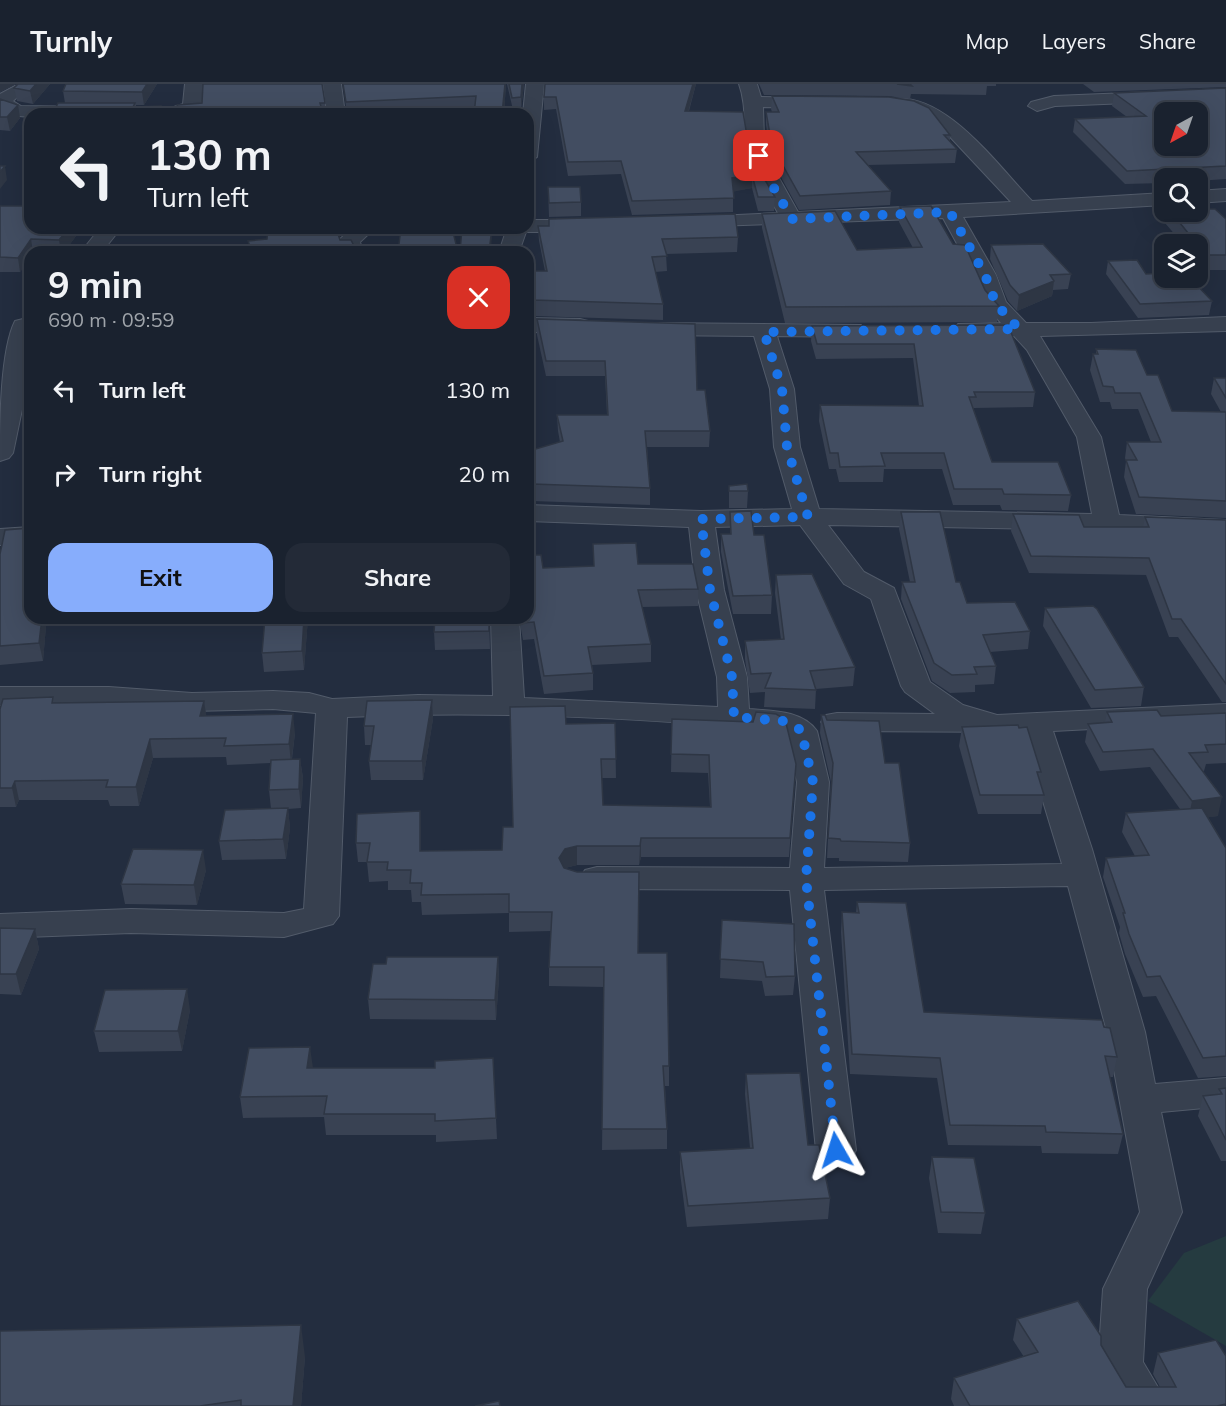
<!DOCTYPE html>
<html lang="en">
<head>
<meta charset="utf-8">
<style>
	:root { --surface:#1a222f; --page:#232a37; --text:#f1f3f6; --muted:#9fa4aa; --line:#383f4b; --accent:#87adfc }
	body { margin:0; font-family:Mulish,sans-serif; background:var(--page); color:var(--text); height:100vh; display:flex; flex-direction:column; font-size:22px; white-space:nowrap }
	* { box-sizing:border-box; margin:0 }
	p { font-size:20px; color:var(--muted) }
	.icon { flex:none; width:33px; height:33px; fill:none; stroke:currentColor; stroke-width:2; stroke-linecap:round; stroke-linejoin:round }
	.map { position:relative; flex:1; overflow:hidden }
	.sheet { position:absolute; left:24px; top:162px; width:510px; height:378px; display:flex; flex-direction:column; background:var(--surface); border-radius:18px; box-shadow:0 6px 24px #0002,0 0 0 2px var(--line) }
	.sheet>* { flex:none }
	.hud { position:absolute; left:24px; top:24px; width:510px; height:126px; border-radius:18px; box-shadow:0 6px 24px #0002,0 0 0 2px var(--line); background:#1a222f; color:var(--text); overflow:hidden }
	.needle { width:39px; rotate:220deg }
	.tools { position:absolute; left:1154px; top:18px; display:grid; gap:12px }
	.tools a { display:grid; place-items:center; width:54px; height:54px; border-radius:12px; background:var(--surface); box-shadow:0 6px 24px #0002,0 0 0 2px var(--line); font-size:30px }
	.pin { position:absolute; display:grid; place-items:center; width:51px; height:51px; color:#fff; margin:-26px; border-radius:12px; box-shadow:0 3px 9px #0006 }
	.me { position:absolute; width:66px; margin:-33px; rotate:354deg; stroke-linejoin:round; filter:drop-shadow(0 0 4px #0008) }
	.turn { display:flex; align-items:center; gap:21px; height:126px; padding:0 24px; font-size:27px }
	.turn .icon { width:78px; height:78px; stroke-width:2.5 }
	.turn b { display:block; font-size:42px; line-height:51px }
	.round { display:grid; place-items:center; flex:none; width:63px; height:63px; border-radius:18px; background:var(--page) }
	.overview { display:flex; align-items:center; justify-content:space-between; height:102px; padding:0 24px }
	h1 { font-size:36px; font-weight:700; line-height:45px }
	.cta { display:flex; gap:12px; margin-top:auto; padding:12px 24px }
	.cta a { flex:1; height:69px; border-radius:18px; background:var(--accent); color:#111; font-size:24px; font-weight:700; line-height:69px; text-align:center }
	.cta a+a { background:var(--page); color:var(--text) }
	ul { padding:0; list-style:none }
	li { display:flex; align-items:center; gap:18px; height:84px; padding:0 24px }
	li div { flex:1 }
	li b { display:block; font-size:22px }
	li em { font-style:normal }
	header { display:flex; align-items:center; gap:36px; box-sizing:border-box; height:84px; padding:0 30px; background:var(--surface); border-bottom:2px solid var(--line) }
	header strong { font-size:28px }
	nav { display:flex; gap:33px; margin-inline-start:auto; font-size:21px }
	.map>svg:first-child { display:block }
	.green { fill:#253b40 }
	.lines { fill:none; stroke-linecap:round; stroke-linejoin:round }
	.minor-casing { stroke:#525b6a; stroke-width:2 }
	.minor { fill:#37404f; fill-rule:evenodd }
	.wall { fill:#394253 }
	.shaded-wall { fill:#2e3644 }
	.building { fill:#424d61; stroke:#2e3644; stroke-width:1.5; fill-rule:evenodd }
	.route { stroke:#1a73e8; stroke-width:10; stroke-dasharray:0 18 }
</style>
</head>
<body>
<header>
<strong>Turnly</strong>
<nav><a>Map</a><a>Layers</a><a>Share</a></nav>
</header>
<div class="map">
<svg width="1226" height="1322" viewBox="0 0 1226 1322">
	<rect width="100%" height="100%" fill="#232d3f"/>
	<path class="green" d="M1226,1152V1262L1148,1217L1184,1169Z"/>
	<g class="lines">
		<g class="minor-casing">
			<path id="minor" d="M185,0H203C201,17 206,25 188,30H30V33L19,32L0,26V10L15,2L24,7L13,17L21,22L171,24L183,20Z
				M323,0H341L345,30H327Z
				M526,0H544L537,73L528,79V30H523Z
				M739,0H757L761,13L814,14L823,19L814,24L763,23L764,55L769,76L798,128L1011,118L937,39L914,28L887,24L884,20L887,16C942,2 998,82 1032,117L1164,109V121L963,133L996,191L1006,218L1026,239H1091L1226,233V247L1040,252L1101,353L1119,431L1226,436V452L1107,446L828,441L864,488L894,504L930,598L963,621L997,631L1226,620V638L1053,647L1092,765L1145,948L1155,1000L1226,994V1022L1161,1028L1182,1128L1147,1205L1143,1278L1169,1322H1121L1098,1281L1103,1205L1140,1128L1107,948L1068,802L824,806L856,1066L850,1077L836,1081L822,1077L816,1066L790,806L597,805L585,802L580,794L585,786L597,783L790,784L797,698L786,652L776,646C634,634 489,626 347,633L339,832L333,840L284,853L131,849L0,854V830L131,825L284,829L304,825L316,629L273,625L192,627L109,621H0V603H109L192,609L273,607L309,609L332,615L418,611L493,612L491,534H519L524,614L718,623L717,593L696,506L689,443L528,437V421L701,427L792,425L774,363L770,305L754,252L654,251L646,249L643,244L646,239L861,241L864,246L861,251L853,253L777,252L794,305L800,363L819,425L1092,430L1077,353L1027,266L1014,252L958,250L955,245L958,240L1001,239L985,220L974,191L943,134L688,143L685,139L688,135L695,133L778,129C767,109 752,89 747,66C743,43 747,22 739,0ZM800,441L844,500L871,515L901,602L905,608L935,630L837,629L826,631L821,638L826,645L837,647L1022,648L1062,780L824,784L829,698L817,647C802,626 772,627 749,625L747,593L724,506L715,443Z
				M1226,5V15L1055,22L1037,27L1028,22L1031,18L1054,12Z
				M1226,105V117L1197,119V107Z
				M528,136H582L589,138L592,142L589,146L582,148H526L519,168H499L507,144H528Z
				M100,144H121L102,168H81Z
				M352,144H375L360,158L363,168H343L339,156Z
				M528,234L580,235L588,237L591,242L588,247L580,249L528,248Z
				M23,235L30,237L25,311L13,369L9,374L0,377C0,340 0,267 15,237Z
				M30,443V459L0,461V445Z"/>
		</g>
		<use href="#minor" class="minor"/>
	</g>
	<path class="wall" d="M0,0H50L33,20L17,17L14,4L17,1L16,0L0,8Z
		M66,0H157L144,21H136V23L161,22L162,30H53L65,19L63,7Z
		M343,0H506L504,30H474V25L368,30H347Z
		M507,0H524L521,26H513Z
		M545,0H696L689,27L750,70L775,113L774,127H758L752,104L733,107V128L632,131L621,90L568,92L556,25L544,26V13Z
		M759,0H996V2H987L986,11L911,10L910,15L888,12L764,11Z
		M1083,0H1226V3L1094,8Z
		M1226,4V95L1197,97V94H1164V99L1125,100L1073,48L1075,35L1127,33L1112,22L1114,9Z
		M772,12L950,51V58L957,65L955,79L868,81L891,107L890,121L799,126L771,75L766,41V28H772L771,25Z
		M0,15L20,34L10,47L0,46Z
		M202,19H325V30H178L177,21Z
		M548,103L581,118V132L549,133Z
		M0,122L30,144H97L90,152H76L64,168H30V175L20,188H0Z
		M900,123L953,160L985,206L999,222L997,238L785,239L762,144V130L857,166L913,164L899,138Z
		M1167,128H1197L1226,135V186H1203L1197,178V160H1183L1165,139Z
		M538,142L738,153L737,168L666,170L667,187L655,188L663,220V236L533,232L528,208V187H545L539,157Z
		M991,161L1071,190L1068,205L1053,206L1052,212L1017,227L1008,217L990,175Z
		M1108,177L1212,217L1209,231L1138,234L1106,190Z
		M537,235L697,306L710,347L709,363H647L650,404V421L532,417L531,386L560,358L558,347L557,331H607L605,292H546L537,251Z
		M1008,241L1035,308L1033,323L974,324V327L992,378L1071,411L1068,427L1002,426L1000,421H953L942,385H884L883,398H839L836,385H829L819,337L820,321L919,322L913,274L816,275L811,257L812,242Z
		M1096,265L1147,291L1172,327L1221,328L1211,310L1214,294H1226V434L1136,430L1124,393L1126,377L1125,374L1127,358H1151L1138,325H1112L1110,318H1100L1090,286L1093,270H1096Z
		M729,402L748,407L747,424H729Z
		M730,428L754,451L772,511L771,530H733L721,468V450H730Z
		M901,428L956,498L967,519L1030,547L1028,565L990,568L996,582L994,600L975,601V608L950,609L932,597L901,515L902,498H910L899,445Z
		M1013,430L1084,443H1143L1145,433L1226,436V618H1222L1178,553H1169L1146,491L1029,489L1011,447Z
		M593,460L638,480L698,505V522L642,523L651,560V578L592,581L593,589V606L544,610L534,555L523,556L519,534H528L534,471L543,484L594,482Z
		M0,470L30,534H52L50,542H46L43,577L0,581Z
		M776,491L855,583L853,602L816,605L815,625L764,623L765,608L750,609L745,575V557L781,556L775,509Z
		M1045,524L1144,603L1141,622L1091,624L1043,542Z
		M265,534H308L304,586L264,588L262,569Z
		M489,534L490,565L435,566L434,548Z
		M432,616L433,635L423,696H371L369,677L371,661H365L364,642Z
		M204,617L206,632L295,649L292,675H300L303,694L301,724L288,725L290,744L286,775L222,776L219,757L271,725L269,706L270,679L227,681L226,673L153,674L139,722H110L108,716H19L16,723H0V625L54,619Z
		M1107,628L1161,632L1226,629V679L1206,680L1204,687H1203L1218,732L1208,733L1226,764V992L1198,994L1156,912L1143,913L1125,870L1119,849L1120,843L1103,793L1106,774L1135,772L1122,748L1126,729L1180,725L1150,683L1100,687L1085,658L1088,640L1105,638Z
		M821,631L885,679L910,759L908,778L839,777V774H827L831,698L820,649Z
		M672,635L796,680L789,773H641L639,781H577L565,784L638,869L669,982V1002H665L667,1045V1065L602,1066L604,903L549,902V883L551,847L509,848V829L422,831L421,818H412L411,806H388V797L369,798L367,778H358L356,759L421,746V767L502,766L566,640L615,639L616,694H602L603,721L710,723L708,689L671,688Z
		M962,643L1041,688L1039,696L1044,711L1041,730H978L959,662Z
		M206,786L197,821L125,820L121,800Z
		M857,818L924,928L1104,943L1117,973L1113,993H1110L1123,1050L1118,1070L1042,1069L1041,1062L948,1061L937,994L850,990L841,848L842,828L856,829Z
		M722,836L795,892L793,911L765,912L762,897L720,894Z
		M0,844L35,845L39,865L21,911L0,910Z
		M498,873L499,894L496,936L370,935L368,915L386,880Z
		M190,926L182,967L99,968L94,947Z
		M493,974L497,1055L436,1058V1051H326L324,1033L243,1034L240,1013L313,984H435Z
		M746,990L808,1061L830,1114L828,1135L687,1143L680,1089V1068L750,1064L745,1010Z
		M1226,1004V1077H1221L1198,1032L1203,1012L1218,1010L1219,1005Z
		M932,1073L985,1129L981,1150L938,1149L929,1094Z
		M1017,1235L1101,1261L1126,1303H1160L1153,1290L1158,1269L1226,1322H954L951,1315L954,1294L1024,1273L1013,1256Z
		M305,1273L301,1322H0Z"/>
	<path class="shaded-wall" d="M0,0H16L0,8Z
		M36,0H50L33,20L30,7Z
		M147,0H157L144,21L142,8Z
		M505,0H506L504,30H502Z
		M522,0H524L521,26V13Z
		M693,0H696L685,39V27Z
		M18,21L20,34L10,47L7,33Z
		M5,82L7,96L0,105V88Z
		M752,91V104L732,108V94Z
		M69,144H75L76,152L64,168H61L59,156Z
		M89,144H97L90,152Z
		M336,144H342V150L337,157Z
		M490,144H493L492,150L491,168H489Z
		M31,155L33,168H30V175L20,188L18,174Z
		M1054,197L1052,212L1017,227L1019,211Z
		M532,400V417L528,420V403Z
		M42,534H45L46,542L43,577L39,559Z
		M304,534H308L304,586L302,567Z
		M432,616L433,635L423,696L422,677Z
		M204,617L207,636L200,632Z
		M293,630L295,649L291,679L289,660Z
		M150,655L153,674L139,722L136,703Z
		M300,675L303,694L301,724L299,705Z
		M15,697L19,716L16,723L12,704Z
		M1222,713L1218,732L1188,736L1192,717Z
		M288,724L290,744L286,775L283,755Z
		M420,727L421,746V786L420,767Z
		M641,754V773L639,781L640,762Z
		M577,762V781L565,784L559,793V774L565,765Z
		M203,766L206,786L197,821L194,801Z
		M35,845L39,865L21,911L16,890Z
		M498,873L499,894L496,936L495,916Z
		M187,905L190,926L182,967L178,947Z
		M310,963L313,984H307Z
		M301,1241L305,1273L301,1322H293Z"/>
	<path class="building" d="M18,0H36L30,7L14,4Z
		M66,0H147L142,8L63,7Z
		M203,0H322L325,19H320L323,30H178L177,21L202,19Z
		M343,0H505L502,30H474L476,12L346,18Z
		M509,0H522L521,13L512,14Z
		M545,0H693L685,27L743,28L750,70L775,113H758L752,91L732,94L734,114L632,117L621,77L568,78L556,13H544Z
		M897,0H910L912,2Z
		M1226,4V82L1127,87L1075,35L1146,32L1114,9ZM1164,28H1197V62H1164Z
		M772,12L889,13L914,17L929,24L950,51H944L957,65L856,68L891,107L800,112L772,62L766,28H779Z
		M0,15L18,21L7,33H0Z
		M58,19H135L133,23L161,22L160,30H53Z
		M0,82H5L0,88Z
		M548,103H580L581,118L549,119Z
		M0,122H30V144H69L59,156L31,155L18,174L0,173Z
		M931,122L953,160L965,161L985,206L999,222L786,223L762,130L835,127L857,166L922,163L900,123Z
		M1197,125H1215L1226,135V171H1206L1171,128H1197Z
		M735,130L738,153L662,155L667,172L652,173L663,220L533,216L528,195V187H547L538,142H549V135Z
		M268,144H336L340,156H351L357,168H252L248,157L267,155Z
		M401,144H452L458,168H398Z
		M462,144H492L489,168H460Z
		M1043,160L1071,190L1050,191L1054,197L1019,211L1010,201L991,161Z
		M1137,176L1146,190L1164,189V194H1190L1212,217L1140,220L1108,177Z
		M537,235L695,240L697,306H705L710,347H645L650,404L532,400L528,403V379H531V386L532,366L563,357L557,331H608L605,277H546Z
		M1008,241L1035,308H974L976,313H969L992,378H1058L1071,411L1004,410L1002,405H954L944,369H881L885,382L840,383L838,369H830L820,321L923,322L914,260H817L812,242Z
		M1096,265L1136,266L1147,291H1158L1172,327L1226,328V417L1139,413L1126,376H1137L1127,358H1161L1140,309H1115L1113,303L1103,302L1093,270H1098Z
		M1214,294H1226V314Z
		M747,400L748,407H729V402Z
		M528,421L532,423L534,471H541L543,484L594,482L593,460L636,459L638,480H693L698,505L638,506L651,560L588,563L593,589L544,592L534,538L522,539L521,534H528Z
		M751,427L754,451H764L772,511L733,512L721,450H731L730,428Z
		M901,428H940L956,498H960L967,519L1015,518L1030,547L983,551L996,582L974,583L977,590L952,591L934,579L902,498H915Z
		M1013,430L1079,431L1084,443H1149L1145,433L1226,436V600L1181,535H1172L1149,474L1031,472Z
		M30,444V534H42L39,559L0,562V470L5,446Z
		M812,490L855,583L810,587L816,606L765,604L771,589L751,590L745,557L784,555L776,491Z
		M1093,522L1097,525L1144,603L1095,606L1045,524Z
		M265,534H304L302,567L262,569Z
		M435,534H489V547L434,548Z
		M53,613L52,619L204,617L200,632L293,630L289,660L224,662L226,654L150,655L136,703H106L108,696L15,697L12,704H0V625L3,615Z
		M432,616L422,677H369L374,642H364L367,617Z
		M565,622L566,640L615,639L616,675H601L603,721L711,723L709,671L671,670L672,635L753,638L756,628L776,630L785,635L796,680L790,754H641L640,762H577L565,765L559,774L564,784L577,788H639L638,869H667L669,982H663L667,1045H602L604,883H549L552,828H509V810L421,811L422,799H410L411,786H387L388,778H367L370,759H356L357,730L420,727V767L502,766L503,743H513L510,623Z
		M1157,626L1161,632L1226,629V660L1205,661L1208,668L1189,669L1222,713L1192,717L1153,665L1103,668L1088,640L1112,638L1107,628Z
		M821,631H825L827,636L879,637L885,679H899L910,759L841,757L840,755L828,754L833,679Z
		M1018,641L1019,644L1027,643L1041,688H1037L1044,711H980L962,643Z
		M300,675L299,705L269,706L271,676Z
		M288,724L283,755L219,757L225,726Z
		M1202,724L1226,764V972L1203,974L1160,892L1147,893L1129,850L1123,829H1125L1106,774L1149,771L1126,729Z
		M133,765L203,766L194,801L121,800Z
		M857,818L906,819L924,928L1102,936L1104,943L1110,944L1117,973L1105,972L1123,1050L1046,1048L1045,1042L950,1041L940,974L852,970L842,828L859,829Z
		M722,836L794,840L795,892L766,893L763,878L720,875Z
		M0,844L35,845L16,890H0Z
		M387,873H498L495,916L368,915L373,880H386Z
		M187,905L178,947H94L105,906Z
		M310,963L307,984H435V977L493,974L496,1034L435,1037V1030H324L327,1012L240,1013L249,964Z
		M800,989L808,1061H819L830,1114L688,1122L680,1068L753,1064L746,990Z
		M1226,1004V1056L1203,1012L1222,1010L1219,1005Z
		M932,1073L974,1074L985,1129L941,1128Z
		M1078,1217L1101,1252V1261L1126,1303H1176L1158,1269L1216,1256L1226,1272V1320L1217,1322H970L954,1294L1038,1268L1017,1235Z
		M301,1241L293,1322H241V1316L200,1322H0V1247Z
		M499,1317L500,1322H475Z"/>
	<g class="lines">
		<path class="route" d="M759,72L764,87L792,135L950,128L985,191L996,220L1019,245L764,248L782,305L787,363L808,433L701,435L710,506L732,593L734,633L783,637L801,646L813,698L806,795L836,1066"/>
	</g>
</svg>
<div class="tools">
<a><svg class="needle" viewBox="-14 -14 28 28"><path d="M0-13l5 13h-10z" fill="#e53935"/><path d="M0 13l5-13h-10z" fill="#9fa4aa"/></svg></a>
<a><svg class="icon" aria-label="search" viewBox="0 0 24 24"><circle cx="10" cy="10" r="6"/><path d="M15 15l6 6"/></svg></a>
<a><svg class="icon" aria-label="layers" viewBox="0 0 24 24"><path d="M12 4l9 5-9 5-9-5zM3 14l9 5 9-5"/></svg></a>
</div>
<div class="pin" style="left:759px;top:72px;background:#d93025"><svg class="icon" aria-label="arrive" viewBox="0 0 24 24"><path d="M6 21V4h12l-3 4 3 4H6"/></svg></div>
<svg class="me" style="left:836px;top:1066px" viewBox="-20 -20 40 40"><path d="M0-17L14 15 0 8-14 15z" fill="#1a73e8" stroke="#fff" stroke-width="4"/></svg>
<div class="hud">
<div class="turn"><svg class="icon" aria-label="left" viewBox="0 0 24 24"><path d="M17 20v-9H6M10 6l-5 5 5 5"/></svg><div><b>130 m</b>Turn left</div></div>
</div>
<section class="sheet">
<div class="overview"><div><h1>9 min</h1><p>690 m · 09:59</p></div><a class="round" style="background:#d93025;color:#fff"><svg class="icon" aria-label="close" viewBox="0 0 24 24"><path d="M6 6l12 12M18 6L6 18"/></svg></a></div>
<ul>
<li><svg class="icon" aria-label="left" viewBox="0 0 24 24"><path d="M17 20v-9H6M10 6l-5 5 5 5"/></svg><div><b>Turn left</b></div><em>130 m</em></li>
<li><svg class="icon" aria-label="right" viewBox="0 0 24 24"><path d="M7 20v-9h11M14 6l5 5-5 5"/></svg><div><b>Turn right</b></div><em>20 m</em></li>
</ul>
<div class="cta"><a>Exit</a><a>Share</a></div>
</section>
</div>
</body>
</html>
